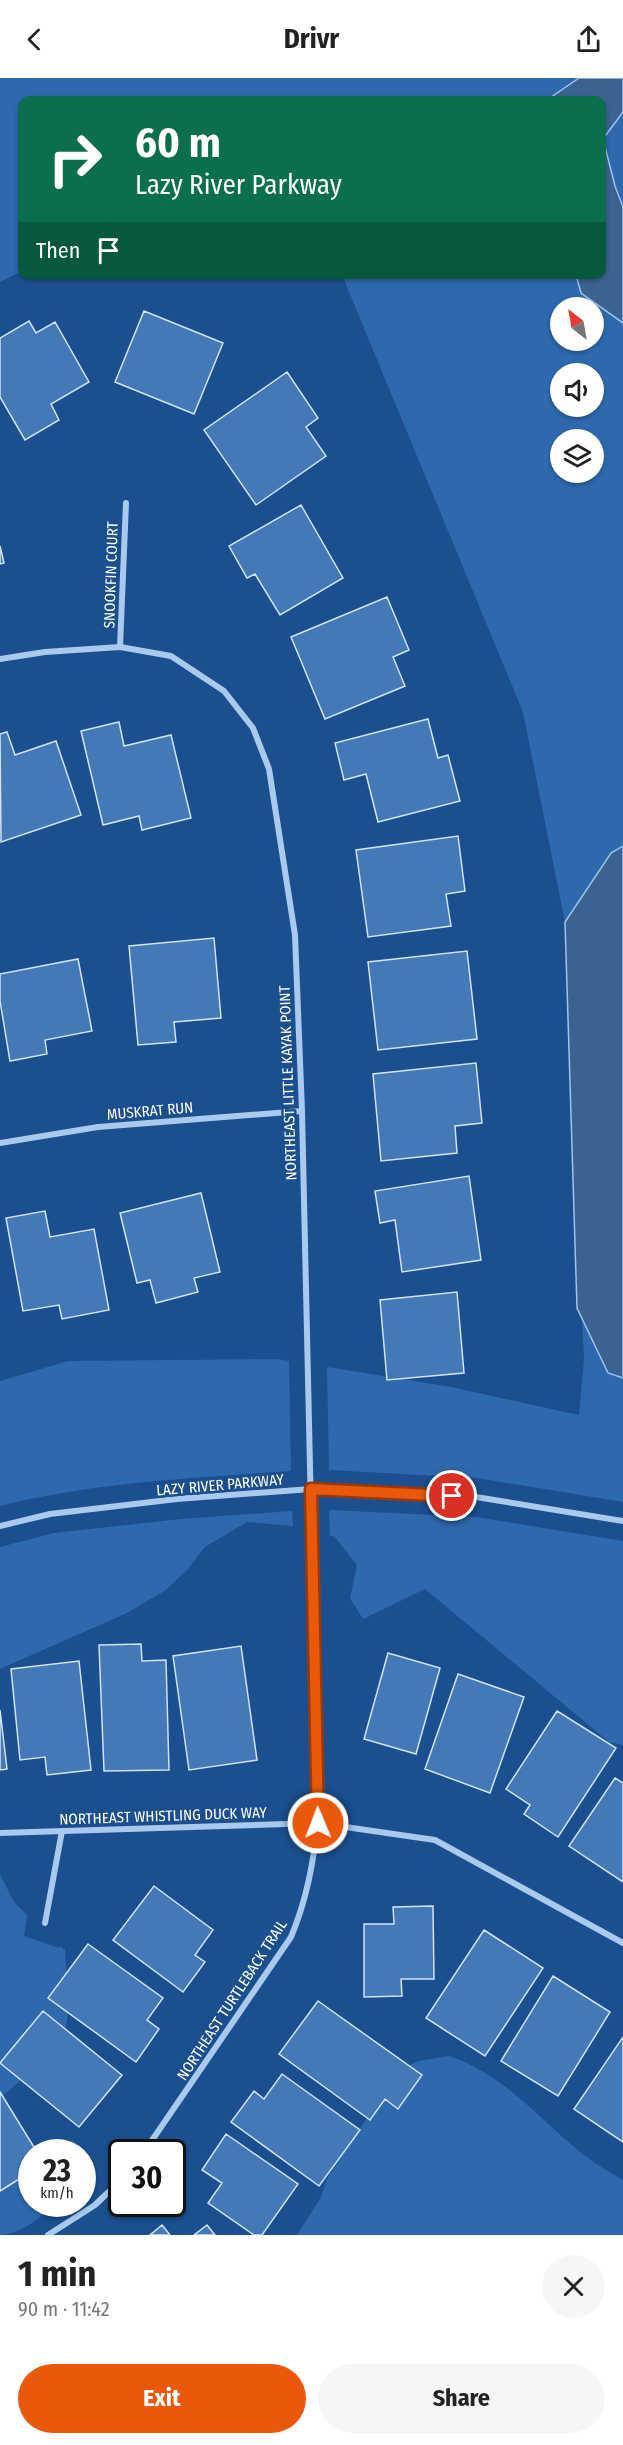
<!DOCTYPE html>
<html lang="en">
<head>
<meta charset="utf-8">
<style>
	:root { --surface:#fff; --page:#f6f6f6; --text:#222; --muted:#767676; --accent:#ea580c }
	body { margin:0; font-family:"Fira Sans Condensed",sans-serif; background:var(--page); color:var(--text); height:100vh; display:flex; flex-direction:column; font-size:22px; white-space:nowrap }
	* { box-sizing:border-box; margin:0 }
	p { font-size:20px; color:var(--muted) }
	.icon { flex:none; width:33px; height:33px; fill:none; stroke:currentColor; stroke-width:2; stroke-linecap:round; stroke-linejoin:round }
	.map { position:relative; height:2157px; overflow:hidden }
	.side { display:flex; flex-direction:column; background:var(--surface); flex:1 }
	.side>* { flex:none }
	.banner { position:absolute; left:18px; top:18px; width:588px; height:183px; border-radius:12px; box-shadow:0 2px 4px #0004; background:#0b6e4f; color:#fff; overflow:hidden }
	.needle { width:39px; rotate:329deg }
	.buttons { position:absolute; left:550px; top:219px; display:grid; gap:12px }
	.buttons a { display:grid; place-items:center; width:54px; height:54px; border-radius:50%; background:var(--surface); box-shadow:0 2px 4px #0004; font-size:30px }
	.speed { position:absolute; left:18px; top:2061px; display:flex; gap:12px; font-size:30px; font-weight:700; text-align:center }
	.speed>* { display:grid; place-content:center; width:78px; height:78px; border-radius:50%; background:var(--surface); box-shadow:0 2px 4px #0004; line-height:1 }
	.speed small { font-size:15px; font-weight:400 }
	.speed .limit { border:3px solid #111; border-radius:9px; background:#fff; color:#111 }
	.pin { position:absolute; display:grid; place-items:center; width:51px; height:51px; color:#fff; margin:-26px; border:3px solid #fff; border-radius:50%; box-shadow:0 2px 6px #0007 }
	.me { position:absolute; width:66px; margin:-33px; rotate:359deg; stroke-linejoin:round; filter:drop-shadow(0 0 4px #0008) }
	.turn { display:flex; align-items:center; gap:21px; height:126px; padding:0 18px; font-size:27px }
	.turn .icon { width:78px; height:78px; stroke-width:2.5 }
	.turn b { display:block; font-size:42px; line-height:51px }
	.then { display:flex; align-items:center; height:57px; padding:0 18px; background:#0003; gap:12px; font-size:22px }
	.round { display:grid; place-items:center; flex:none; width:63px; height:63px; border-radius:32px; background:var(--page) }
	.headline { display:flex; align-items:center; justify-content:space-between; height:102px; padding:0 18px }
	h1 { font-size:36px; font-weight:700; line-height:45px }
	.button { display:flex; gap:12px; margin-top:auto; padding:12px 18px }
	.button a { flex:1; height:69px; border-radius:36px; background:var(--accent); color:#fff; font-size:24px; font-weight:700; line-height:69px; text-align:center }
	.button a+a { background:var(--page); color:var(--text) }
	header { display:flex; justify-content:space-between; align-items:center; height:78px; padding:0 18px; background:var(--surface); font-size:27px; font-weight:700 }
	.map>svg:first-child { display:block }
	.green { fill:#2e69ad; fill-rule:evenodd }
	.water { fill:#3c6290; stroke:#9cc4f0; stroke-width:1.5 }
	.building { fill:#4478b7; stroke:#cfe3fa; stroke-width:1.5 }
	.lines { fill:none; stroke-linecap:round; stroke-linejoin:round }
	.street { stroke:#a9c9ee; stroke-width:6 }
	.route-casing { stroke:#983908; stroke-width:15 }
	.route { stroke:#ea580c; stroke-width:10 }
	.labels { text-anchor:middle; stroke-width:5; stroke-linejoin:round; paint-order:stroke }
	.street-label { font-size:15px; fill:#fff; stroke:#1b4f8f }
</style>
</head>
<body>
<header><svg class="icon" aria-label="back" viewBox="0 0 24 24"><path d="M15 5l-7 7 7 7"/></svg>Drivr<svg class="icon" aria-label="share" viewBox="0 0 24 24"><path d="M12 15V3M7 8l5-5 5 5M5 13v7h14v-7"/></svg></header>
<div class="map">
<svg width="623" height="2157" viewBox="0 0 623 2157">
	<rect width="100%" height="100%" fill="#1b4f8f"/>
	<path class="green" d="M0,0H579L547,22H22V193L0,204Z
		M623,34V129L615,108L603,61Z
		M342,197H576L581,215L623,245V768L611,775L565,844L523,634ZM561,230H594V262H561ZM561,296H594V328H561ZM561,362H594V394H561Z
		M582,1241L608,1295L623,1300V1424L477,1400L329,1392L327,1289L451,1309L579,1337L584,1280Z
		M277,1281L289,1283L291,1393C194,1400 94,1404 0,1428V1303L68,1283Z
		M329,1432L476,1439L623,1463V1667L609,1664L425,1511L363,1541L350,1520L357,1487L334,1458H330Z
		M292,1433L293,1448L247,1444L205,1469L187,1492L166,1512L127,1535L0,1591V1469L54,1455L181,1441Z
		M0,1796L14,1824L27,1837L24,1858L59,1870L60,1868L65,1872C66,1894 71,1932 65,1952C61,1966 13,2010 0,2020Z
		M449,1978C510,1998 545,2050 595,2085C604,2091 614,2097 623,2102V2157H297L321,2119L328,2099L399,1992L419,1983Z
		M0,2060L31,2092L32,2126H53C43,2140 17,2157 0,2157Z"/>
	<path class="water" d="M579,0H623V34L603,61L615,108L623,129V245L581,215L576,197L602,196V22H547Z
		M623,768V1300L608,1295L577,1230L565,844L611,775Z"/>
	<path class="building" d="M144,233L223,265L194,336L115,304Z
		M29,243L36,255L55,244L89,304L51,326L59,342L25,362L0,319V260Z
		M287,294L318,340L306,349L326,378L256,427L204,352Z
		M301,427L343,500L280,537L255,496L247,500L229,468Z
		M0,468L4,485L0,486Z
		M387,519L409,572L393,579L405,608L325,641L291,559Z
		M428,641L438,680L448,677L460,723L378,744L366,696L344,702L335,665Z
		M119,644L124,668L171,657L191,740L142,752L139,738L103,747L81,653Z
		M7,654L15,677L56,663L81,737L1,764L0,656Z
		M458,758L465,813L446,816L451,848L368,859L356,772Z
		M214,860L221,940L174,944L176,964L138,967L129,868Z
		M467,873L477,961L378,972L368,884Z
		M78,881L92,953L45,962L47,976L10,983L0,923V896Z
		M476,985L482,1045L455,1048L457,1075L381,1083L373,996Z
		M469,1098L481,1182L402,1194L395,1142L380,1145L375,1113Z
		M201,1115L220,1194L194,1200L198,1214L156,1225L150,1202L137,1205L120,1135Z
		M45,1133L50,1159L94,1151L109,1232L62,1241L59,1227L23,1233L6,1140Z
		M457,1214L464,1295L387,1302L380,1222Z
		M141,1566L142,1583L166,1582L169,1692L104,1693L99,1567Z
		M241,1568L257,1682L189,1692L173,1578Z
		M388,1575L440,1590L416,1676L364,1661Z
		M79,1583L91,1692L47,1697L45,1679L20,1682L11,1591Z
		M458,1596L524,1619L490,1715L425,1691Z
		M0,1632L7,1691L0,1692Z
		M557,1633L616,1670L558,1759L524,1736L530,1727L506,1711Z
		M615,1700L623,1705V1804L569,1768Z
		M154,1808L213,1852L195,1877L205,1884L183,1914L113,1862Z
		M433,1828L434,1901H401L402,1918L364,1919V1846H394L393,1829Z
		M484,1852L543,1890L485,1978L426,1940Z
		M88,1866L163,1920L147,1942L159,1951L136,1984L48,1920Z
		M553,1898L610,1934L558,2018L501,1983Z
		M318,1923L422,1997L398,2031L385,2021L370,2042L279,1976Z
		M43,1933L122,1997L79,2049L0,1985Z
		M623,1959V2064L574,2031Z
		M282,1996L360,2052L319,2108L231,2044L254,2013L264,2021Z
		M0,2014L37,2074H32V2093L0,2113Z
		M226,2056L298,2106L262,2157H254L208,2125L222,2105L202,2092Z
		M162,2147L170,2157H150Z
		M207,2147L215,2157H194Z"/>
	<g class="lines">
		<path class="street" d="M120,569L126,425
			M0,581L45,574L120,569L171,578L224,613L253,650L269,691L295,857L302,1033L318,1745C313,1785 307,1821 291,1859L144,2074
			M0,1065L98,1049L302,1033
			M0,1448L50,1436L177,1421L311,1411L476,1419L623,1443
			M0,1755L318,1745L435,1762L623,1865
			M45,1845L62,1753
			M48,2157L95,2127L122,2101"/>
	</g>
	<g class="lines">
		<g class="route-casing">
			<path id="route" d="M318,1745L311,1411L452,1418"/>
		</g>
		<use href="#route" class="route"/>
	</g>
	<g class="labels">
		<g class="street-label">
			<text transform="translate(111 497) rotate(-88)" y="5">SNOOKFIN COURT</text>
			<text transform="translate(288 1005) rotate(-92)" y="5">NORTHEAST LITTLE KAYAK POINT</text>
			<text transform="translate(150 1033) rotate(-5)" y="5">MUSKRAT RUN</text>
			<text transform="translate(220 1407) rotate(-5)" y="5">LAZY RIVER PARKWAY</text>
			<text transform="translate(163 1738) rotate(-2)" y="5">NORTHEAST WHISTLING DUCK WAY</text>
			<text transform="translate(232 1922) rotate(-57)" y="5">NORTHEAST TURTLEBACK TRAIL</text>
		</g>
	</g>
</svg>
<div class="buttons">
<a><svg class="needle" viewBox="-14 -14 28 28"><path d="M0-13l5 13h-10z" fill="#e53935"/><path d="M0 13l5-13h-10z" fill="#767676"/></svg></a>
<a><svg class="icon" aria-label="sound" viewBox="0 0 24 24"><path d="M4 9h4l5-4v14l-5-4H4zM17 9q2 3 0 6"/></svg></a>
<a><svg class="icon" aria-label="layers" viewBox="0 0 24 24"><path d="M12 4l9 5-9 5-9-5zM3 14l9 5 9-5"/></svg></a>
</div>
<div class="speed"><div>23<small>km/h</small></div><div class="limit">30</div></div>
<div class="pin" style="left:452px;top:1418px;background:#d93025"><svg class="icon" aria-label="arrive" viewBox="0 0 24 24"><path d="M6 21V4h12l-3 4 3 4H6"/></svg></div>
<svg class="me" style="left:318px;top:1745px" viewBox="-20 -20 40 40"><circle r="17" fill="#ea580c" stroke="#fff" stroke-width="3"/><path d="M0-11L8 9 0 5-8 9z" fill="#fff"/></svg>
<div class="banner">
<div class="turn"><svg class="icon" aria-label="right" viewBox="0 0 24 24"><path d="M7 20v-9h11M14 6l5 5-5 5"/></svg><div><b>60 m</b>Lazy River Parkway</div></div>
<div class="then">Then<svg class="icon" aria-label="arrive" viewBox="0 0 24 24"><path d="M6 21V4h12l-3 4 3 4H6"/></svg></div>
</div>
</div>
<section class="side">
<div class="headline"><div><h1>1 min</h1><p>90 m · 11:42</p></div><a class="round"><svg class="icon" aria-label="close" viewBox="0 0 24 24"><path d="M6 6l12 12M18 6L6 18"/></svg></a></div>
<div class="button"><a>Exit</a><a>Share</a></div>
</section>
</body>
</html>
